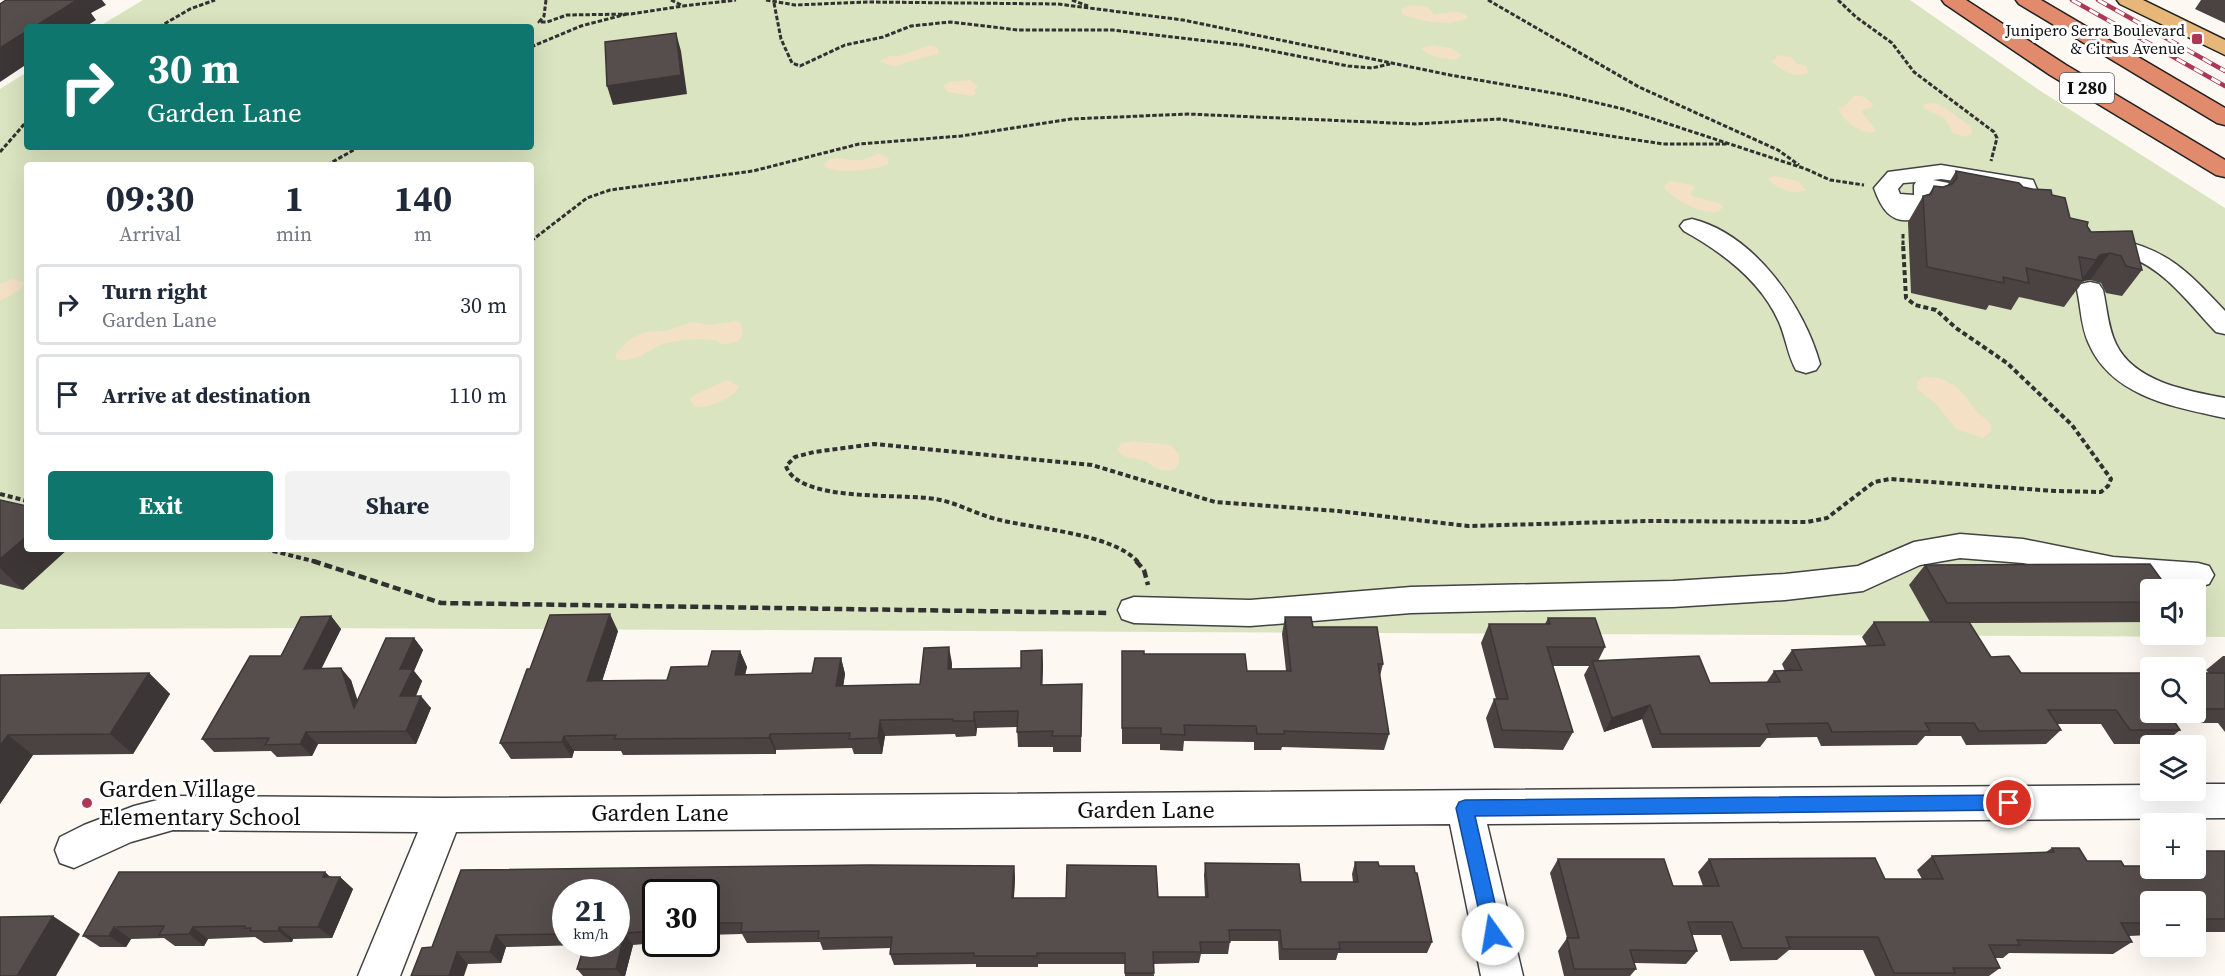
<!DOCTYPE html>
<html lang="en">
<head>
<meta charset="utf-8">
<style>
	:root { --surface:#fff; --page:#f2f2f3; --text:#1f2937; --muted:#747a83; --line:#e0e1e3; --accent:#0f766e }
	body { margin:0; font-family:"Source Serif 4",serif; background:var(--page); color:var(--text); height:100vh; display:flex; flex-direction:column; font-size:22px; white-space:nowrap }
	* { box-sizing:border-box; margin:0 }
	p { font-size:20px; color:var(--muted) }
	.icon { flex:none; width:33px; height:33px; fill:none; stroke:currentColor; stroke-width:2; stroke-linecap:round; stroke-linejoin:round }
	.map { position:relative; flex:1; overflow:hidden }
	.panel { position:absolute; left:24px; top:162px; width:510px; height:390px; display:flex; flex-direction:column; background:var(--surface); border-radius:6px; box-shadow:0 6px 24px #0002 }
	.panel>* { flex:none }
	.hud { position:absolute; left:24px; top:24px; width:510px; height:126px; border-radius:6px; box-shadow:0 6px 24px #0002; background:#0f766e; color:#fff; overflow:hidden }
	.fabs { position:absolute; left:2140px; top:579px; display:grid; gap:12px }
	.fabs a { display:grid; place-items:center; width:66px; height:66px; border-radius:6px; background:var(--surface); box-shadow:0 6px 24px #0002; font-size:30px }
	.speed { position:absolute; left:552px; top:879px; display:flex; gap:12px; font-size:30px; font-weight:700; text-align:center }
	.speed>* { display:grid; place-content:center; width:78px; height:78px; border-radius:50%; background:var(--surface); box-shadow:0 6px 24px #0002; line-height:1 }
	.speed small { font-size:15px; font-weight:400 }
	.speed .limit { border:3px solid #111; border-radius:9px; background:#fff; color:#111 }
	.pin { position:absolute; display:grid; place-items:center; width:51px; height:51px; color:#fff; margin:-26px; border:3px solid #fff; border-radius:50%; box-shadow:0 2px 6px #0007 }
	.me { position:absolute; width:66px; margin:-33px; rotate:347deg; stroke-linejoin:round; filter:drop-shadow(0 0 4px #0008) }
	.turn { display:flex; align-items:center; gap:21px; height:126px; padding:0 24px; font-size:27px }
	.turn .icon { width:78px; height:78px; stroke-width:2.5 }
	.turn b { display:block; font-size:42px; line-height:51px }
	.eta { display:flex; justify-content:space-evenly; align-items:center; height:102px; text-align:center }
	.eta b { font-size:36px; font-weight:700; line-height:42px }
	.button { display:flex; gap:12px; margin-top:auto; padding:12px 24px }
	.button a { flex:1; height:69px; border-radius:6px; background:var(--accent); color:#fff; font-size:24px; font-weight:700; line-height:69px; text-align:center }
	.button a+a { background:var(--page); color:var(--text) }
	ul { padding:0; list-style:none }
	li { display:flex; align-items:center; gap:18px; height:81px; margin:0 12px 9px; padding:0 12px; border:3px solid var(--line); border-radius:6px }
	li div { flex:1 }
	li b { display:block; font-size:22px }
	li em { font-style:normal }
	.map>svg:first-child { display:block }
	.green { fill:#dae4c0; fill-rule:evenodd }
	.sand { fill:#f3e0c5 }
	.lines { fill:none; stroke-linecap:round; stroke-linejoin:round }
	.minor-casing { stroke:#424242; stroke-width:3 }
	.major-casing { stroke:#202020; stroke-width:3 }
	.highway-casing { stroke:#202020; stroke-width:3 }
	.path-far2 { stroke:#313131; stroke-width:3; stroke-dasharray:4.5 2; stroke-linecap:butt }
	.path-far1 { stroke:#313131; stroke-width:4; stroke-dasharray:5 3; stroke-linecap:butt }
	.path { stroke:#313131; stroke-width:4.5; stroke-dasharray:8 4; stroke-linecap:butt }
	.minor { fill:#fff; fill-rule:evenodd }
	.major { fill:#e7b679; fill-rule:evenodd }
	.highway { fill:#e18b6c; fill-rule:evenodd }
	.rail-casing { stroke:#ad3855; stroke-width:4.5 }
	.rail { stroke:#fff; stroke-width:3; stroke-dasharray:10; stroke-linecap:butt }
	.wall { fill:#4a4342; fill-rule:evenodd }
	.shaded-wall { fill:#3c3736 }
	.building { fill:#564e4d; stroke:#3c3736; stroke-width:1.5 }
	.route { fill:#1a73e8; stroke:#114b97; stroke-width:1.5 }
	.poi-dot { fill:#ad3855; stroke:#fff; stroke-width:2 }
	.labels { text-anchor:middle; stroke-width:6; stroke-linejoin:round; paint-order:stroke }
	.far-poi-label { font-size:16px; fill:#0f0f0f; stroke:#fff; text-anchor:end }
	.shield { fill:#fff; stroke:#575757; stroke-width:1.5 }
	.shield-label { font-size:18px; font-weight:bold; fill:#0f0f0f }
	.near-poi-label { font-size:24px; fill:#0f0f0f; stroke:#fff; text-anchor:start }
	.near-street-label { font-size:24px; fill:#0f0f0f; stroke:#fff }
</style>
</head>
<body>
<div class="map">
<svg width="2225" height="976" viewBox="0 0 2225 976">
	<rect width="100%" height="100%" fill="#fdf9f2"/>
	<path class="green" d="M143,0H1910L2039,90L2225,208V637L310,628L0,629V89L27,72V147H531V27H98ZM27,165H531V549H27ZM2151,590H2196V634H2151Z"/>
	<path class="sand" d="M1412,5L1428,7L1434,14C1445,14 1460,8 1468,17C1452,28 1418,21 1402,14L1401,9Z
		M930,45L937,47L939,54C923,57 909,61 894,67L880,61L889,56H900Z
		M1433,45L1450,48L1462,55L1455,60C1442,58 1431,58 1421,48Z
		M1777,55L1792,57L1796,63L1807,67L1808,73C1794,79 1781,70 1771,61L1776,58Z
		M970,80L978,86L974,90L976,94L972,96L947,92L943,86L950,82Z
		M1854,96H1862L1873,104L1872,107L1861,111C1865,117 1875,126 1876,132C1859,135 1844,121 1838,108L1845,106Z
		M1933,103C1948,107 1958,119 1971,126L1972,134L1966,137L1953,133L1945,119L1923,108L1925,104Z
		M879,153L889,158L888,164C876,171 832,175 823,165C834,152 847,162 860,160C867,159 872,156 879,153Z
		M1774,176L1798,181L1806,190C1795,196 1775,188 1768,179Z
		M1670,181L1692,185L1695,188L1691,192L1692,196L1719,203L1723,207L1718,212C1699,214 1677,201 1665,189V185Z
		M12,279L23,282L24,284L18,291L0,301V284Z
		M737,321C744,324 744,335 739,341C734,342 726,345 721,344C717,342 718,340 713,340C697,338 683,340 667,343C651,347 634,365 616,359V353L630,339L645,332L665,331L692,322L710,325Z
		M1924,377C1951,376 1962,391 1976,411C1980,416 1986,418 1990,423L1991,432L1983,438L1956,429L1936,404L1917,389V381Z
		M727,380L739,386C735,398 707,409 695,407L690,400L691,397C703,390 714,386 727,380Z
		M1135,441L1170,445L1179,454V463L1175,469C1160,475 1154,465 1144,461C1133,456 1130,462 1117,451L1121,443Z"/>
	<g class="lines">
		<g class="minor-casing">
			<path id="minor" d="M1941,165L2033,180L2045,208L2041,213C2030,216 2018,214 2007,211L2004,207L1938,194L1939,204L1935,209L1927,211L1917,209L1914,219C1891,225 1881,208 1874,188L1888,172ZM1941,179L2015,190L2017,196L1933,180ZM1916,182L1914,185V195L1900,194L1898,189L1903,183Z
				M1692,219C1754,234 1804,306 1820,364L1816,370L1806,373L1796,370C1788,356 1786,338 1779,322C1761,281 1722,252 1684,231L1680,226L1684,221Z
				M2116,239C2169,250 2189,273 2225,311V334L2216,332C2190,305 2165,269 2129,257C2115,252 2101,257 2087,253L2084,248L2087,243Z
				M2090,282L2099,284L2103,290C2107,308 2108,328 2116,344C2134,382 2188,391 2225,398V418C2175,407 2112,397 2089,344C2081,328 2081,307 2077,290L2081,284Z
				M1960,534L2023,539L2113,557L2198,563L2209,566L2214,575L2209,584L2198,587L2113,581L2023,563L1960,558L1920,565L1863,591L1785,600L1673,607L1411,613L1250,626L1134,623L1122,619L1118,610L1122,601L1134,597L1250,600L1411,587L1673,581L1785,574L1858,566L1914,542Z
				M2196,784H2225V818L1487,824L1523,976H1481L1450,824L456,832L400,976H358L418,832L173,830L131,842L74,868L60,863L55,850L60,837L84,825L134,806L173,796L444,798L2151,785V790H2196Z"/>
		</g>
		<g class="major-casing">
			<path id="major" d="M2117,0H2143L2225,40V55L2120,4Z"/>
		</g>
		<g class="highway-casing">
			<path id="highway" d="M1942,0H1966L2066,65L2225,160V177L2216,175L2050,75L1945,4Z
				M2016,0H2041L2225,108V125L2217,123L2019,4Z"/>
		</g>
		<path class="path-far2" d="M546,0L544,16L539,22H547L567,15L631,14L683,6
			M671,0L683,6L736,0
			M766,0L795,5L868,2L1058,4L1183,20L1450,75L1564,95L1623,109L1806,169
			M1072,0L1088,6
			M1488,0L1639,87L1778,150L1799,165
			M1838,0L1856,17L1892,43L1914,72L1994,132L1997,138L1991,161
			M774,3L781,39L792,63L800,66L845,45L883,37L911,26L950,22L1018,30H1113L1242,45L1348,66L1372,68L1390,64
			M159,27L190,9L215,0
			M531,47L581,26L627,14
			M0,152L27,121
			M327,165L359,147
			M1806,169L1830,180L1864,185
			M1903,234V245
			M531,241L587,198L610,190L753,171L859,144L961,136L1071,119L1188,114L1416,124L1499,119L1663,144H1728"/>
		<path class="path-far1" d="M0,494L27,501
			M265,549L317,562
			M1138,562C1113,533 1033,529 996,519C975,514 956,502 935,499C901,493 798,503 786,466L795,457L814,452L874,444L1092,465L1215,502L1338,511L1468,526L1647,521L1807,522L1827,518L1874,482L1890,479L2055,491L2101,492L2108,486L2111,479L2072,425L2007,363L1956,328L1936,310L1915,305L1906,298L1903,243"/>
		<path class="path" d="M313,561L441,603L1108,613
			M1136,561L1144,570L1148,585"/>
		<use href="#minor" class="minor"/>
		<use href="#major" class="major"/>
		<use href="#highway" class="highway"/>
		<g class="rail-casing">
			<path id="rail" d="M2072,0L2225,86
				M2098,0L2225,71"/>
		</g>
		<use href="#rail" class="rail"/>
	</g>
	<path class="wall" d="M2201,0H2225V23L2195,9Z
		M1956,171L2052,195L2070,218L2087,226L2091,232L2142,270L2122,296L2106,293L2101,283L2090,280L2083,281L2064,307L2019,297L2011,310L1989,305L1986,310L1911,293L1908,222L1923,196L1929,194L1934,186L1943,187L1947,186Z
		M0,500L23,590L0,584Z
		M1925,565L2151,590V622L1969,623L1991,657L2021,673L2151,712H2196V673H2209L2206,670L2223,656H2225V732L2218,723H2175L2180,730L2163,744H2114L2101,724H2057L2061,730L2046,744L1966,745L1961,736H1925L1917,745L1821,746L1817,737L1767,738L1760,747L1652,748L1642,719L1604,732L1584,675L1589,666H1553L1573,732L1563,750L1494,748L1486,718L1494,699H1496L1481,643L1489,624H1545L1548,618L1605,647L1598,661L1710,683H1766L1774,671H1785L1782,664L1792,650L1867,646L1862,637L1874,622H1930L1909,585Z
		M331,616L341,629L321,668L351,680L357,700L414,638L423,650L414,671L422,681L416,696L431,708L416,744H318L312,756L277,757L271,751L214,752L202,739L281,656Z
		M1285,617L1313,627L1383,664L1380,676L1389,734L1384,750L1282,747L1281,750H1254V742L1184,741L1183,751L1160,750V744H1122V651L1247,671H1286L1282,634Z
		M618,631L602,681L667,680L708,666L740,651L747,667L745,675L812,673L841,658L845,674L843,686L920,684L952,663V669L1021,668L1042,650L1043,666L1042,685L1082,684L1081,752H1053V747H1018L1017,727L977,728L976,736L956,737L955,734L885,736L882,754H854L852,748L776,750V754L623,755L621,751H574L572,758L511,759L500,743L530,669Z
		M149,673L170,694L133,754L33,755L0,804V675Z
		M2052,848L2087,861L2124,866H2147L2145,864L2151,860V868H2196L2225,851V932H2196V902H2151V935L2129,936L2132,942L2113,954L2009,953L2003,958H1995L2000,968L1989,976H1875L1863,950H1789L1777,960L1730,961L1721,935H1692L1697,951L1686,964L1634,963L1636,969L1630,976H1564L1558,951L1567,938L1550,873L1558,859L1673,886H1703L1698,872L1709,859L1885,879H1922L1917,870L1932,856L2046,852Z
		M1355,862L1379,866L1432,942L1427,953H1338L1336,960H1279L1278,941H1230L1228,954H1201L1199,963L1153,964L1154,976H1125V964H1038V967H976V964L894,965L890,954L891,948L823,950L820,942L747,943L742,934L706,935V892H656V943L633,945L625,976H583L577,969L584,945L506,947L501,963L468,964L432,947L461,870L1014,866L1015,878L1014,898L1205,897L1204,875L1205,863L1301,882H1353L1352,874ZM566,892L616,944H566Z
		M325,872L330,877H340L353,889L332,938L293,939L292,942L264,943L255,937L208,939L204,946H175L164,938L131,939L126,947H100L83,936Z"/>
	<path class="shaded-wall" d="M67,0H102L106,5L91,13L96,20L85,27H34Z
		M27,31V64L0,82V48Z
		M676,33L681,51L687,94L613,105L607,86Z
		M2110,253L2090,280L2083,281L2081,280L2100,255Z
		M27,536V549H68L23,590L0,568V559Z
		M610,614L618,631L597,697L587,681Z
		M331,616L341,629L315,682L304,669Z
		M414,638L423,650L414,671L422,681L410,709L400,696V669Z
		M949,647L952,663L950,685L948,669Z
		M1042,650L1043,666L1042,701L1041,685Z
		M740,651L747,667L741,691L735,675Z
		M841,658L845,674L841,702L836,686Z
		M341,668L351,680L364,720L354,708Z
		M149,673L170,694L133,754L110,734Z
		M421,696L431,708L416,744L406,731Z
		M1650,705L1642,719L1604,732L1612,718Z
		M974,712L977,728L976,736L974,721Z
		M880,720L885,736L882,754L878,738Z
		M306,732L318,744L312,756L300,744Z
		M770,734L776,750V754L769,738Z
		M8,735L33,755L0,804V746Z
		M564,736L574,751L572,758L562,742Z
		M1014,866L1015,878L1013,910L1012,898Z
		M325,872L337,884L340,877L353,889L332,938L318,927L323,877Z
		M53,916L80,934L56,976H17Z
		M114,927L131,939L126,947L109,936Z
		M193,927L208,939L204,946L189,934Z
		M279,927L293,939L292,942L278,931Z
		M625,933L633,945L625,976H622L616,969Z
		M496,935L506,947L501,963L490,952Z
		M457,952L468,964L464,976H449Z"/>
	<path class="building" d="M6,0H77L34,27H27V31L0,48V4Z
		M676,33L681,75L607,86L605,42Z
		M1956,171L2019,183L2023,187L2032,189L2051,190L2052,195L2065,198L2070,218L2088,222L2087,226L2091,232L2132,231L2142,270L2126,266L2121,256L2110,253L2100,255L2096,260L2079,257L2083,281L2026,268L2029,283L2003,277L2004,283L1927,267L1923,196L1931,194L1934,186L1943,187L1952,184L1957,178Z
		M0,500L27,506V536L0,559Z
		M2150,564L2169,590H2151V602L1947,603L1925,565Z
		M610,614L587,681L667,680L671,667L708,666L712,651H740L735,675L812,673L815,658H841L836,686L920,684L924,648L949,647L948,669L1021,668V651L1042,650L1041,685L1082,684L1081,736H1052L1053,731L1017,732L1018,711L974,712V721H953V719L880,720L878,738L849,739L850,733L770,734L769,738L614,739L616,735L564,736L562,742L500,743L527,669H530L550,615Z
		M331,616L304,669L341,668L354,708L386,638H414L400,669H413L400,696H421L406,731L306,732L300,744L265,745L269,738L202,739L250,656H281L301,617Z
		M1285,617H1311L1313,627H1377L1383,664H1378L1389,734L1284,731V734H1257L1256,726L1184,725L1185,735L1161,734V728H1122V651H1144V654H1245L1247,671H1291Z
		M1548,618H1595L1605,647H1547L1573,732L1502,730L1494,699H1508L1489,624H1550Z
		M1874,622H1969L1991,657L2009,656L2021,673H2151V712H2168L2180,730H2130L2116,710H2048L2061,730L1979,731L1974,723H1925L1930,731L1832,732L1828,723L1766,724L1770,734H1661L1650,705L1612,718L1592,661L1699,656L1710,683L1780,682L1774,671L1802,670L1792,650L1885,645Z
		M149,673L110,734L8,735L0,746V675Z
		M2196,673H2225V709H2196Z
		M2052,848H2079L2087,861H2121L2124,866H2151V868H2196V851H2225V919H2197L2199,922H2196V902H2151V923H2121L2132,942L2017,940L2020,945H1989L2000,968H1953L1955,973H1894L1878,937H1786L1790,948H1742L1732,922H1688L1697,951L1630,950L1636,969H1574L1567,938H1579L1558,859H1664L1673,886H1719L1709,859L1875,858L1885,879H1943L1932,856L2054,852Z
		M1355,862H1378L1379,866H1414L1415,873H1417L1432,942H1339L1340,949H1282L1280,930H1229L1230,942H1200L1201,952H1153L1154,973H1125V953H1037V956H974V953L890,954L892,937L818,938L819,931L741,932L742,923H706V892H656V931L625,933L616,969H577L585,944H616V892H566V934L496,935L490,952H457L449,976H411L422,948L432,947L461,870L869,865L1014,866L1012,898H1066L1067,865L1156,866L1158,897H1208L1205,863L1299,864L1301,882H1358Z
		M119,872H325L323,877H340L318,927H279L278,931H250L251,928H244L245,926L193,927L189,934L159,935L164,926L114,927L109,936H83Z
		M53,916L17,976H0V917Z"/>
	<path class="route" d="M2009,795L2015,797L2018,803L2015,808L2009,810L1475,816L1502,934L1499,940L1493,943L1486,940L1484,934L1456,808L1459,802L1465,800Z"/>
	<g class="poi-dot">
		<rect x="2191" y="33" width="12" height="12" rx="3"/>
		<circle cx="87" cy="803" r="6"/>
	</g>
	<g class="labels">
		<g class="far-poi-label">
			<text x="2185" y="36">Junipero Serra Boulevard<tspan x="2185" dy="18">&amp; Citrus Avenue</tspan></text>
		</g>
		<rect class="shield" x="2060" y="73" width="54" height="30" rx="4.5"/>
		<g class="shield-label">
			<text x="2087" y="94">I 280</text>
		</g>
		<g class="near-poi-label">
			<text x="99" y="797">Garden Village<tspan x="99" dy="28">Elementary School</tspan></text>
		</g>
		<g class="near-street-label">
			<text x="1146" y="818">Garden Lane</text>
			<text x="660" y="821">Garden Lane</text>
		</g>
	</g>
</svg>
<div class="fabs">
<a><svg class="icon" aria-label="sound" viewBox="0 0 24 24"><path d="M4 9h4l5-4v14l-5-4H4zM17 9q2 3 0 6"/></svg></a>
<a><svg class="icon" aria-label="search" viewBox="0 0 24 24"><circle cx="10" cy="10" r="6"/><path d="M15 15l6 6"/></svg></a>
<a><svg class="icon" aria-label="layers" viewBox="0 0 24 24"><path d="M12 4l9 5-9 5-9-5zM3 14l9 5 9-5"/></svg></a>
<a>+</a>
<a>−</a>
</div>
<div class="speed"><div>21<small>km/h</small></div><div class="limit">30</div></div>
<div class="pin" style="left:2009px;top:803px;background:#d93025"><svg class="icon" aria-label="arrive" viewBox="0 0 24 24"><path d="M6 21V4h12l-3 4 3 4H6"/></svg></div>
<svg class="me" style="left:1493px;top:934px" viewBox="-20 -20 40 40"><circle r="19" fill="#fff"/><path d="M0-13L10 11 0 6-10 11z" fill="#1a73e8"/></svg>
<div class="hud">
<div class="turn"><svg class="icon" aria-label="right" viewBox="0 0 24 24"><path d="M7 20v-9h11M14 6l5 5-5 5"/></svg><div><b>30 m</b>Garden Lane</div></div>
</div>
<section class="panel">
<div class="eta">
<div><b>09:30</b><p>Arrival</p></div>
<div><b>1</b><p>min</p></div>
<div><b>140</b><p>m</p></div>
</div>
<ul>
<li><svg class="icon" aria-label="right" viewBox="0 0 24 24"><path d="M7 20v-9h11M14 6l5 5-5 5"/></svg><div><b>Turn right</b><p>Garden Lane</p></div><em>30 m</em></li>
<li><svg class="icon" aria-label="arrive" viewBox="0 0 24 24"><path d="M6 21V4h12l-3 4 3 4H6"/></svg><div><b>Arrive at destination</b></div><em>110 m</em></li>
</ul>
<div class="button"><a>Exit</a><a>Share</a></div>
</section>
</div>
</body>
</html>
